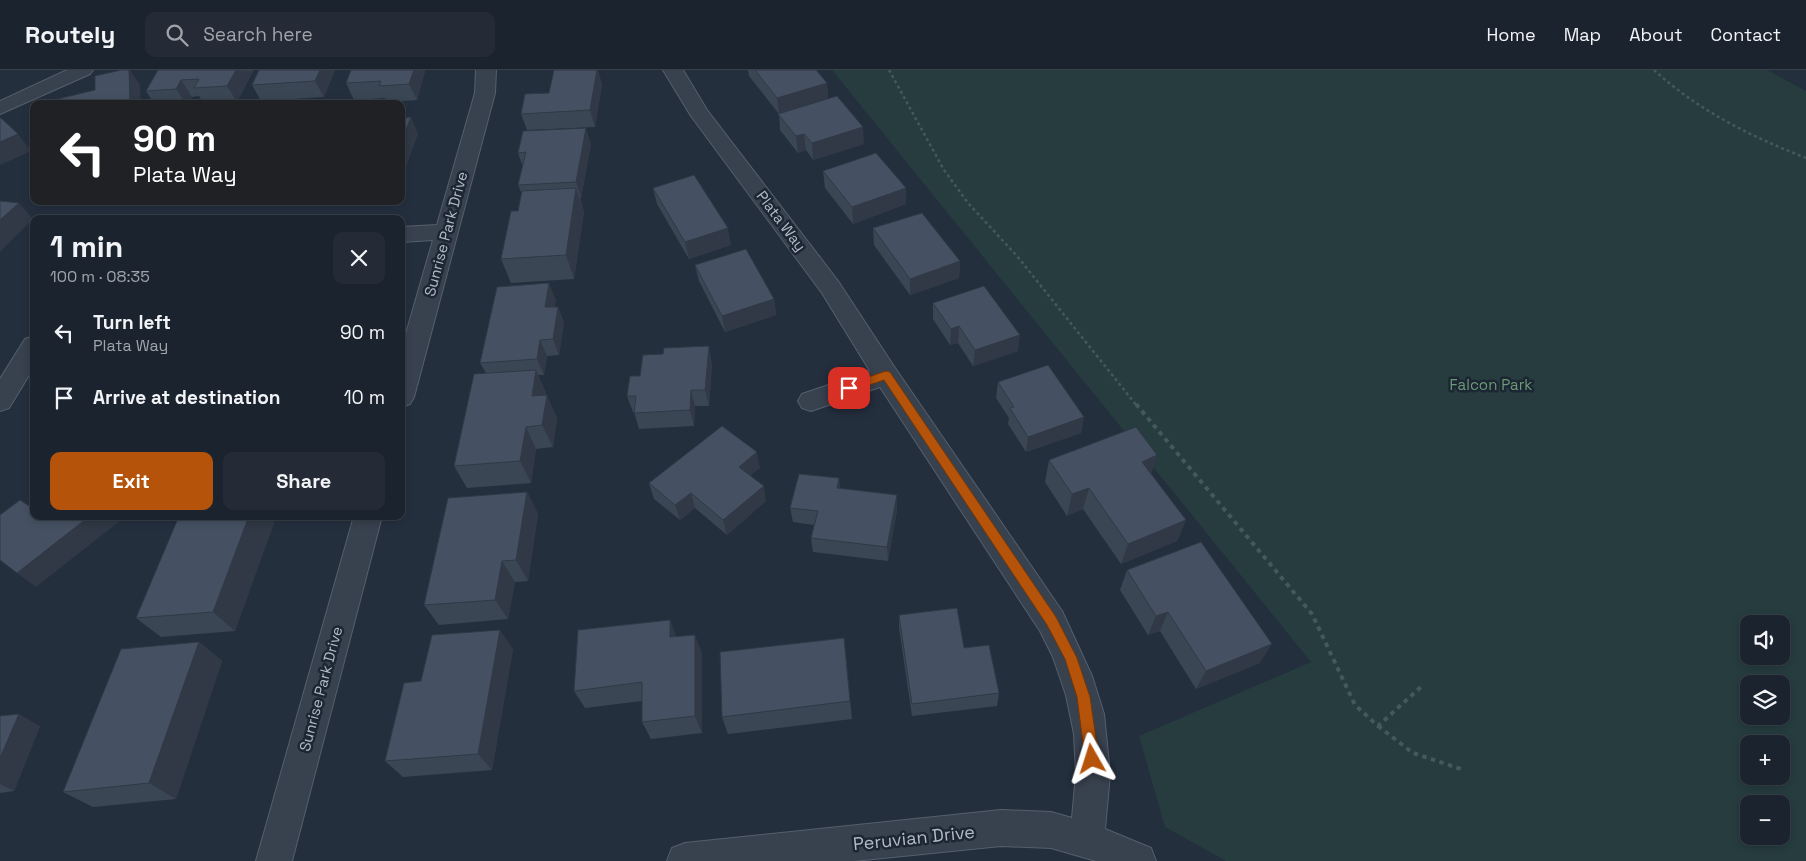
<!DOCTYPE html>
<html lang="en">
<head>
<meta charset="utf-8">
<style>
	:root { --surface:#1b232e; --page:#242b36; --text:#f1f3f6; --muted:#a0a4aa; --line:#39404a; --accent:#b45309 }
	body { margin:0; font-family:"Space Grotesk",sans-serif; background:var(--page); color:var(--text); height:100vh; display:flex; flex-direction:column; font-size:19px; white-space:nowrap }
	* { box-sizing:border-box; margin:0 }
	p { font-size:16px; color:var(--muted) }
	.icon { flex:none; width:28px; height:28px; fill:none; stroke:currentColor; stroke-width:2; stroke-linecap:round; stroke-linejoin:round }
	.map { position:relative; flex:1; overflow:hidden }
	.side { position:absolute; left:30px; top:145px; width:375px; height:305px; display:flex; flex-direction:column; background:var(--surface); border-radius:10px; box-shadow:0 2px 8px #0003,0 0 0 1px var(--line) }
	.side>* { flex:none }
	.top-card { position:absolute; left:30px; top:30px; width:375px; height:105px; border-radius:10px; box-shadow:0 2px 8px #0003,0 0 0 1px var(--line); background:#202124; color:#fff; overflow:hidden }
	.fabs { position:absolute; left:1740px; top:545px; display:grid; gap:10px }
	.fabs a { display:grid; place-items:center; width:50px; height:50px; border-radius:10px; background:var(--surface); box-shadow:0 2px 8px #0003,0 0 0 1px var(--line); font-size:25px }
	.pin { position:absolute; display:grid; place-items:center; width:42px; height:42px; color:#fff; margin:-21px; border-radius:10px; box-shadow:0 2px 8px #0006 }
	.me { position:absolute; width:55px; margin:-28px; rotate:354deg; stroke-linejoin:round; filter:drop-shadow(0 0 4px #0008) }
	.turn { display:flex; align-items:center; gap:18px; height:105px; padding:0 20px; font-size:22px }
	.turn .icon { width:65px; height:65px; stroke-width:2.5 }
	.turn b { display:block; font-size:35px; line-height:42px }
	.round { display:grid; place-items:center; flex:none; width:52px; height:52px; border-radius:10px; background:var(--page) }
	.headline { display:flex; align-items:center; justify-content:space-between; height:85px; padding:0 20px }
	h1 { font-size:30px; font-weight:800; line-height:38px }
	.button { display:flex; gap:10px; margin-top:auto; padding:10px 20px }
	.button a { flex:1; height:58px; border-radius:10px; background:var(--accent); color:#fff; font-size:20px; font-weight:800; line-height:58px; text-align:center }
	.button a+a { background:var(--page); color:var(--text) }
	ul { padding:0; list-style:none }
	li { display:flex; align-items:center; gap:15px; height:65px; padding:0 20px }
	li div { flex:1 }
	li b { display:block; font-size:19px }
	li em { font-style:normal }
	header { display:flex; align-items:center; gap:30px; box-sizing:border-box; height:70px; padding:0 25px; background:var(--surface); border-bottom:1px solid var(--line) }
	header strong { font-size:24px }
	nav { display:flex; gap:28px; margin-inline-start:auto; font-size:18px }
	.search { width:350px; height:45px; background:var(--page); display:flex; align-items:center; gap:12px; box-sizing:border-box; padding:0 18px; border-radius:10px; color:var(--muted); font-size:19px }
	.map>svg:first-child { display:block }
	.green { fill:#263c3f; fill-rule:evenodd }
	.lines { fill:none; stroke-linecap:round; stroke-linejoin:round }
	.minor-casing { stroke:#565f6c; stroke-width:2 }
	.path-far1 { stroke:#44595c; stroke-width:2.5; stroke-dasharray:3 3; stroke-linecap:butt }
	.path { stroke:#44595c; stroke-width:4; stroke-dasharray:4.5 4.5; stroke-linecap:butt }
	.minor { fill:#38414e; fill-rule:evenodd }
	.wall { fill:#3b4654 }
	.shaded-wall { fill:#303945 }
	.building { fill:#455162; stroke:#303945 }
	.route { fill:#b45309; stroke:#753606 }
	.labels { text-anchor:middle; stroke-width:5; stroke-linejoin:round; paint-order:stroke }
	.street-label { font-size:15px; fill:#b4bcc9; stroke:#1d2633 }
	.park-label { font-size:15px; fill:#6b9a76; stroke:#1d2633 }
	.near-street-label { font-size:18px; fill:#b4bcc9; stroke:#1d2633 }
</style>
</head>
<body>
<header>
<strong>Routely</strong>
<div class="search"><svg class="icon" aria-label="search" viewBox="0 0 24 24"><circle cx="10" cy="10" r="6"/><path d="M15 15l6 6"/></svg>Search here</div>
<nav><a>Home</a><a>Map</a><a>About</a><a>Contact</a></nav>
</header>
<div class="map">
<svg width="1806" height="791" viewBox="0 0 1806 791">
	<rect width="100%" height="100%" fill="#242f3e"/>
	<path class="green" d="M832,0H1767L1806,21V791H1226L1165,757L1139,666L1311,592ZM1749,554H1781V586H1749ZM1749,614H1781V646H1749ZM1749,674H1781V706H1749ZM1749,734H1781V766H1749Z"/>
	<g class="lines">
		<g class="minor-casing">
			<path id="minor" d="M67,0H93L90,4L0,44V31Z
				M476,0H496L495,23L414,327L410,334L401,337V281L433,170L401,172V157L437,155L475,23Z
				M663,0H683L707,40L838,211L895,298L1062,541L1092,606L1104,644L1110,704L1105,759L1151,778L1156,791H1096L1051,778L1001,776L854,791H667L672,778L685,773L1001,740L1051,742L1072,748L1076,704L1074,664L1066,625L1053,587L1040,561L880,317L811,341L802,338L798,331L802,324L870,301L822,223L691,46Z
				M34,266V297L9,338L0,341V309L25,269Z
				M354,446H382L292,791H256Z"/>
		</g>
		<path class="path-far1" d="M889,0L944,100L968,133L1017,186L1137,336
			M1654,0C1699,41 1750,66 1806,88"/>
		<path class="path" d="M1136,334L1312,544L1355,635L1378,656L1423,615
			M1378,656L1413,683L1461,699"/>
		<use href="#minor" class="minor"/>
	</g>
	<path class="wall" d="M158,0H253V1L237,32L204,34L199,26L192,27L188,34H154L146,21Z
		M335,0L324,27L261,31L252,15Z
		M351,0H424L425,1L417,30L387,32L385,28L354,30L346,13Z
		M748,0H816L827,13L828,29L864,74L813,90L806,80L798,83L780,60L779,44L749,6Z
		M602,14L595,57L527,60L521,44L549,23Z
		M591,74L581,128H580L584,142L574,209L511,213L501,189L518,141L522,124L518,115L523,97L518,83Z
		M823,101L906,118V134L853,154L825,118Z
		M653,118L731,175L689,189L657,134Z
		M72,131H99L73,133Z
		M873,158L960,191L959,208L910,225L874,175Z
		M695,195L774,229L776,245L725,262L699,211Z
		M556,230L554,237H558L564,253L559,285L547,286L544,305H538L546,323L545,325L557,348L553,377L536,379L531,413L467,418L454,396L486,303L480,293Z
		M933,233L1018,281L973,296L958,273L950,275L933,249Z
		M712,293L709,336H695L694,356L639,359L634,342H633L627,326L640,306Z
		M998,312L1084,347L1081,363L1026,382L1008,354L1009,348L996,328Z
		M1157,385L1151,404L1186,450L1177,471L1121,494L1083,439L1067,446L1045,412L1049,390Z
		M760,398L750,405L766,431L727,465L695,438L680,450L654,429L649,413Z
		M839,408L840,418L897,440L888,491L813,482L811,468L814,455L793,452L790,438Z
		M527,422L538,444L528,511L515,512L508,549L439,555L424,535Z
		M276,447L235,561L161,567L136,548Z
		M1127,500L1260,593L1196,619L1160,561L1148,565L1120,520Z
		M899,545L964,578L999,623L997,636L912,646L899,558Z
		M670,550L676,567L702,583V663L651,669L642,652V631L585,638L574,621Z
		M844,568L852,649L728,664L722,647Z
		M199,572L222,591L176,729L93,737L63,722Z
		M513,579L492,700L403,707L385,691L421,611Z
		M0,646L40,656L14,721L0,723Z"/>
	<path class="shaded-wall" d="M129,0H130L140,15L141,34H130Z
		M236,0L253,1L237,32L227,16Z
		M320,0H335L324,27L315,11Z
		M414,0H424L425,1L417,30L409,14Z
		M597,0H598L602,14L595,57L590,40Z
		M181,10L192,27L188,34H186L176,19Z
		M827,13L828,30L779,44L777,28Z
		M411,47L418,64L401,111V73Z
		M863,57L864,74L813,90L812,73Z
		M586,58L591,74L581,128L576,112Z
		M18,64L31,81L0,95V72Z
		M804,64L806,80L798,83L796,66Z
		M576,118L584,142L574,209L566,185Z
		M906,118V134L853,154L852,137Z
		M19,133L33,149L0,182V150Z
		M728,158L731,175L689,189L685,172Z
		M960,191L959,208L910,225V209Z
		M549,213L556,230L551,254L545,237Z
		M774,229L776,245L725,262L722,246Z
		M558,237L564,253L559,285L553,269Z
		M959,256L958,273L950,275L951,259Z
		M1020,265L1018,281L973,296L975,280Z
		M540,270L547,286L544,305L537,289Z
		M709,276L712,293L709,336L705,320Z
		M536,300L546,323L542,349L532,326Z
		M691,320L695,336L694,356L690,340Z
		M547,325L557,348L553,377L542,355Z
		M1084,347L1081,363L1026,382L1028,367Z
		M526,357L536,379L531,413L520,391Z
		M757,382L760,398L742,412L739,397Z
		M1157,385L1150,407L1142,392Z
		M839,408L841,423L837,418Z
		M764,416L766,431L727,465L723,450Z
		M1089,418L1083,439L1067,446L1072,424Z
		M527,422L538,444L528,511L516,490Z
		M691,423L695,438L680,450L675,435Z
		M897,425V440L888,491L887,477Z
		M90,446H126L36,517L17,503Z
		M249,446L276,447L235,561L213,542Z
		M1186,450L1177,471L1121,494L1128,474Z
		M502,491L515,512L508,549L495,530Z
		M1168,542L1160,561L1148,565L1156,546Z
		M670,550L677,569L670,567Z
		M500,560L513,579L492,700L478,684Z
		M695,565L702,583V663L695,646Z
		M199,572L222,591L176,729L149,713Z
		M1272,574L1260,593L1196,619L1206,601Z
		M19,644L40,656L14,721L0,714V688Z"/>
	<path class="building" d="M121,0H129L130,34H45V32L95,20V6Z
		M158,0H236L227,16L194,18L199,9L181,10L176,19L146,21Z
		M259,0H320L315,11L252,15Z
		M351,0H414L409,14L379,16L381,11L346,13Z
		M554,0H597L590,40L521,44L525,24L549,23Z
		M755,0H816L827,13L777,28Z
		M837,26L863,57L812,73L804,64L796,66L778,44Z
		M411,47L401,73V48Z
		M0,48H1L18,64L0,72Z
		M586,58L576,112L518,115L526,82L518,83L523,61Z
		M876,83L906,118L852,137L823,101Z
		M694,105L728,158L685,172L653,118Z
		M576,118L566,185L501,189L511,141H518L522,121Z
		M0,131L19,133L0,150Z
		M922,143L960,191L910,209L873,158Z
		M746,179L774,229L722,246L695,195Z
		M549,213L545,237H558L553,269L540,270L537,289L480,293L497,217Z
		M984,216L1020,265L975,280L959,256L951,259L933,233Z
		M709,276L705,320H691L690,340L634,343L636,326H627L630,306H640L643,285L663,284L664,278Z
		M1048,295L1084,347L1028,367L1010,338L1014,337L998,312Z
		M536,300L532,326L547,325L542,355L526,357L520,391L454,396L474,304Z
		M722,356L757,382L739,397L764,416L723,450L691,423L675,435L649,413Z
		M1136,357L1157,385L1142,392L1186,450L1128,474L1089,418L1072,424L1049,390Z
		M799,404L839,408L837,418L897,425L887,477L811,468L818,441L790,438Z
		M527,422L516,490L502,491L495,530L424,535L448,428Z
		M20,430L29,436L34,432V446H90L17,503L0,490V445Z
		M179,446H249L213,542L136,548Z
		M1201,472L1272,574L1206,601L1168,542L1156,546L1127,500Z
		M957,538L964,578L989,575L999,623L912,634L899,545Z
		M670,550V567L695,565V646L642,652V612L574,621L578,560Z
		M500,560L478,684L385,691L404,613L421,611L432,565Z
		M844,568L850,631L722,647L720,582Z
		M199,572L149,713L63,722L121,579Z
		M19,644L0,688V646Z"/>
	<path class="route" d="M886,301L890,302L1056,547L1077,588L1090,627L1099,689L1097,694L1092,696L1087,694L1085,689L1077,627L1065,589L1047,555L884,310L849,322L844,318L845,315Z"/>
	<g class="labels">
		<g class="street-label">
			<text transform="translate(781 151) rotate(53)" y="5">Plata Way</text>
			<text transform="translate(446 164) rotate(-75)" y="5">Sunrise Park Drive</text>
			<text transform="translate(321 619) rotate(-75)" y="5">Sunrise Park Drive</text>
		</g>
		<g class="park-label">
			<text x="1491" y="320">Falcon Park</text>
		</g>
		<g class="near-street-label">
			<text transform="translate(914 768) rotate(-6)" y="6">Peruvian Drive</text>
		</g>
	</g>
</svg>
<div class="fabs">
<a><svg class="icon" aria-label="sound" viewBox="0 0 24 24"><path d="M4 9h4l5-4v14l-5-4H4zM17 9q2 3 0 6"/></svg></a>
<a><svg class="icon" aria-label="layers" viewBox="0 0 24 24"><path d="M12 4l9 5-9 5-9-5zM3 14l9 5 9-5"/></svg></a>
<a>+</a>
<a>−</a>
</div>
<div class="pin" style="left:849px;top:318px;background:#d93025"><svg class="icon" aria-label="arrive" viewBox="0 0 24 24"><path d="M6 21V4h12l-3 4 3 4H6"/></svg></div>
<svg class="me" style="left:1092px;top:689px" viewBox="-20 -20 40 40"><path d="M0-17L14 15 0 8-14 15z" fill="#b45309" stroke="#fff" stroke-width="4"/></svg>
<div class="top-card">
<div class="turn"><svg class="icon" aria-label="left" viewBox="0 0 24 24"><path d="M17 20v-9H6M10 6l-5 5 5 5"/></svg><div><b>90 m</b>Plata Way</div></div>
</div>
<section class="side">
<div class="headline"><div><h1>1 min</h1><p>100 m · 08:35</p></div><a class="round"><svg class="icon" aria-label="close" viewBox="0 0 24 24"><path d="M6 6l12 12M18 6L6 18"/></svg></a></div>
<ul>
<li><svg class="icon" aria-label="left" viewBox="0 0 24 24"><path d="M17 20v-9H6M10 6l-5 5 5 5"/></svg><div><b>Turn left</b><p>Plata Way</p></div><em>90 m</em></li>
<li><svg class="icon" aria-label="arrive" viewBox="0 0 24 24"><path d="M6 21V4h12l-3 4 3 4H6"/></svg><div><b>Arrive at destination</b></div><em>10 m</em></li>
</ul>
<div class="button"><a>Exit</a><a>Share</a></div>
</section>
</div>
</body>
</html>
